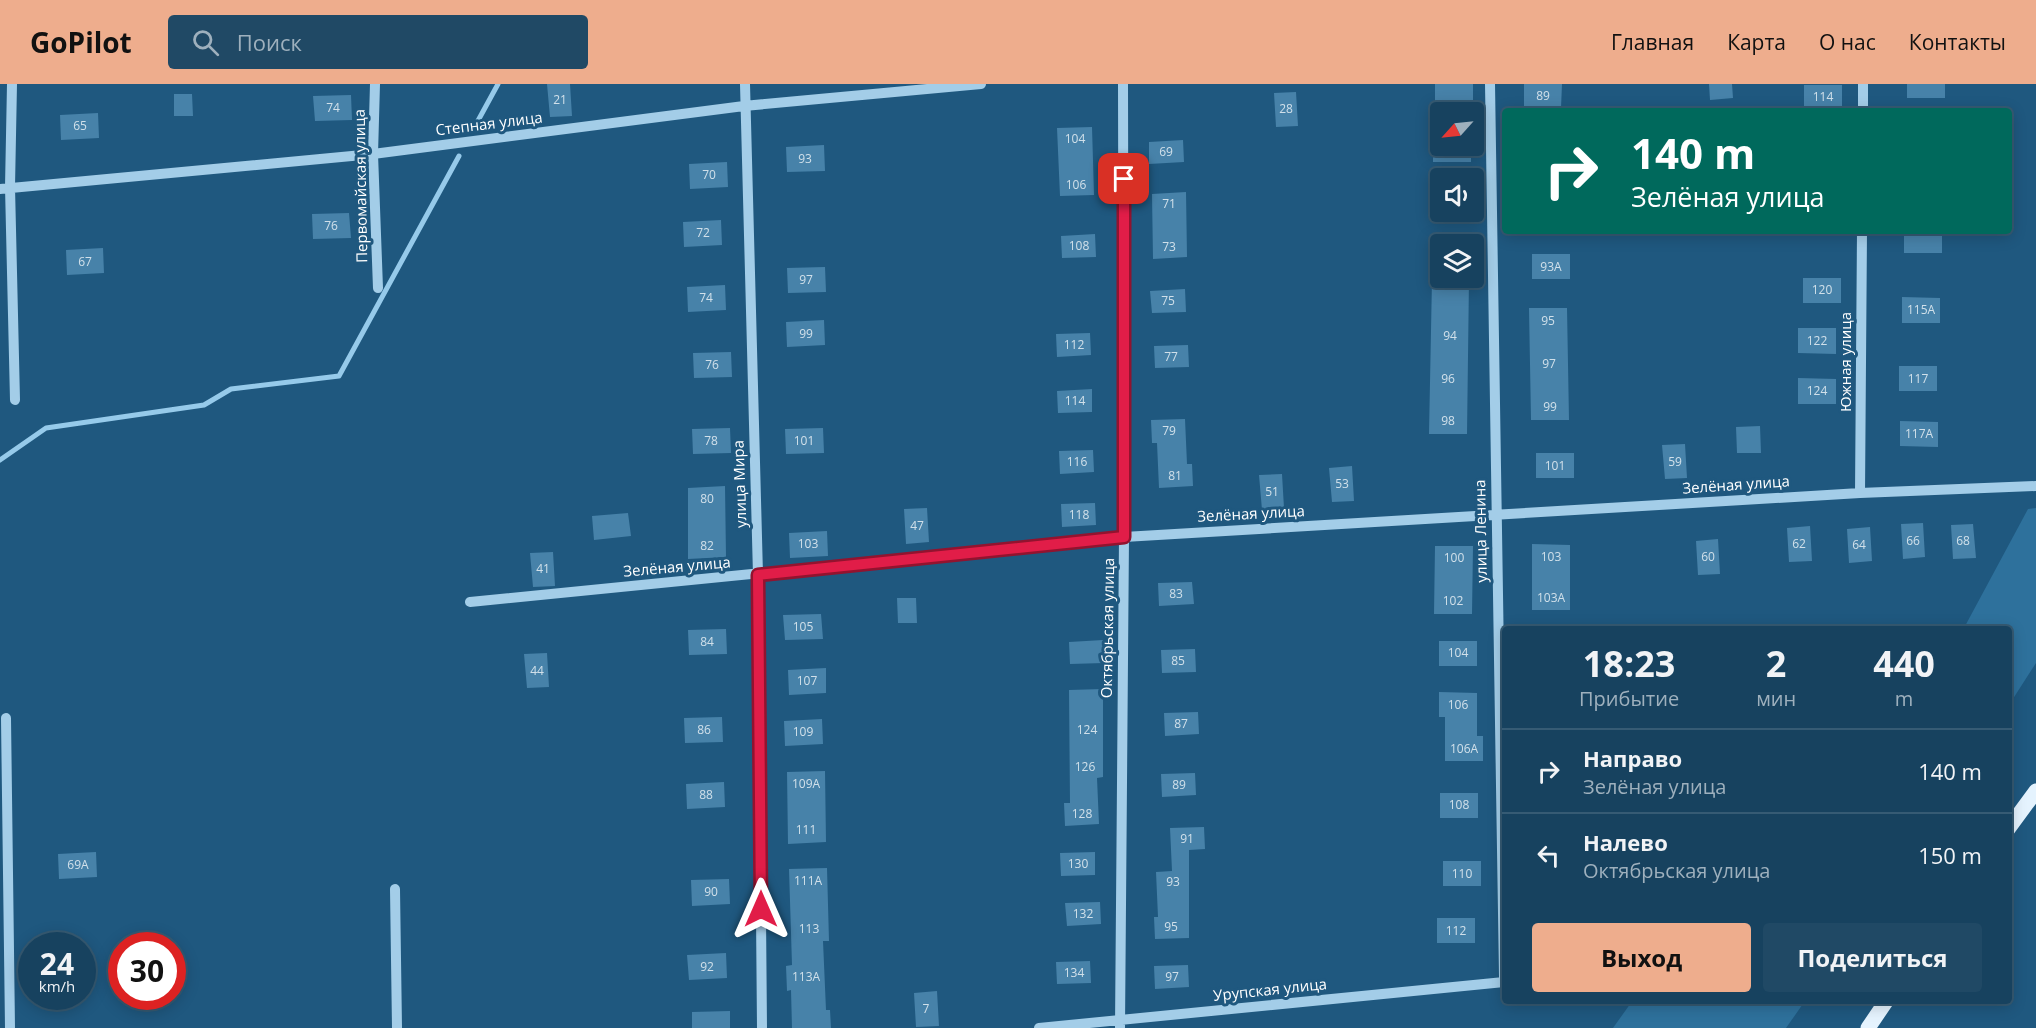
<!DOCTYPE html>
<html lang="ru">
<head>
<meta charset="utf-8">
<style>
	:root { --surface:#17425f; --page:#204965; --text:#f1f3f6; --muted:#9eb0bd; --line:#365b74; --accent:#eead8d }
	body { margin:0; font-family:"Open Sans",sans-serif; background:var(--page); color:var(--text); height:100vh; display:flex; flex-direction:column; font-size:22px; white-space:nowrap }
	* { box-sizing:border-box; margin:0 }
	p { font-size:20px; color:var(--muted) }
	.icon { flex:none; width:33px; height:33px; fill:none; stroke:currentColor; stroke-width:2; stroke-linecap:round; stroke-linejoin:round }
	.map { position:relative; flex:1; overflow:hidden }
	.drawer { position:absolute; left:1502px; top:542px; width:510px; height:378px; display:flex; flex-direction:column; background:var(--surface); border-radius:6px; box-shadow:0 3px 15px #0003,0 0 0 2px var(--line) }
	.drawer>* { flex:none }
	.banner { position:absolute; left:1502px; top:24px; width:510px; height:126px; border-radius:6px; box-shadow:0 3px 15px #0003,0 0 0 2px var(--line); background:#00695c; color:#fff; overflow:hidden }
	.needle { width:39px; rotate:243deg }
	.controls { position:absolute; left:1430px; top:18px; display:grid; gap:12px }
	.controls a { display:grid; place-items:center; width:54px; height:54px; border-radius:6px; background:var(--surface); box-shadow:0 3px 15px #0003,0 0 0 2px var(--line); font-size:30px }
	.speed { position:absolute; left:18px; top:848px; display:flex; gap:12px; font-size:30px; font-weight:700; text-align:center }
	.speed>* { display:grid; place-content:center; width:78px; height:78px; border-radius:50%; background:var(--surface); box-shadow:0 3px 15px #0003,0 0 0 2px var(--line); line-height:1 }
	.speed small { font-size:15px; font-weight:400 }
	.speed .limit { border:9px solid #d22; background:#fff; color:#111 }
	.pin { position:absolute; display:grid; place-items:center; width:51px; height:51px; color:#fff; margin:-26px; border-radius:12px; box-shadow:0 3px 9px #0006 }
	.me { position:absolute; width:66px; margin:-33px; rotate:0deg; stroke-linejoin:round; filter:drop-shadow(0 0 4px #0008) }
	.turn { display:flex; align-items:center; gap:21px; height:126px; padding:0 30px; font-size:27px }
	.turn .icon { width:78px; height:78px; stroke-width:2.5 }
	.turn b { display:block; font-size:42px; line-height:51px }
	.eta { display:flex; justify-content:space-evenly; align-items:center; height:102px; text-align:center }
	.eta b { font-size:36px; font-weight:700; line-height:42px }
	.primary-button { display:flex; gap:12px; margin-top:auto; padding:12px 30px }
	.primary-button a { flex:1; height:69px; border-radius:6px; background:var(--accent); color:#111; font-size:24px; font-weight:700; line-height:69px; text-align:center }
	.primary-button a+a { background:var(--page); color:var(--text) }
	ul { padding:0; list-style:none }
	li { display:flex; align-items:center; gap:18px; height:84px; padding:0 30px; border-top:2px solid var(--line) }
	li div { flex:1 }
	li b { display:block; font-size:22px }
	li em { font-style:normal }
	header { display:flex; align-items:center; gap:36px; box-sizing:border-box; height:84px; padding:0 30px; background:var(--accent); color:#111 }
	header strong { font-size:28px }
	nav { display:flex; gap:33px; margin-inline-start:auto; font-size:21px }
	.search { width:420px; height:54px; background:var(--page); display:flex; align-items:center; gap:15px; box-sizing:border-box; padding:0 21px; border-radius:6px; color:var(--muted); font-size:22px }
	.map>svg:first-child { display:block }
	.green { fill:#2e719c }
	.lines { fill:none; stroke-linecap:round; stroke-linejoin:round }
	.stream { stroke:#96caea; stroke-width:5 }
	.building { fill:#4782a9 }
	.minor { stroke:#a3cde8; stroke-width:10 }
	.major { stroke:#e5f3fe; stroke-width:15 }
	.route-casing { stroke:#92132f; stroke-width:15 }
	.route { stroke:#e11d48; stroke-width:10 }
	.labels { text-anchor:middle; stroke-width:6; stroke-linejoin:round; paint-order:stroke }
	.number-label { font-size:12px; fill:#d1e0ea }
	.street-label { font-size:15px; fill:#fff; stroke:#1f587f }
</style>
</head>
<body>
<header>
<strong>GoPilot</strong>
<div class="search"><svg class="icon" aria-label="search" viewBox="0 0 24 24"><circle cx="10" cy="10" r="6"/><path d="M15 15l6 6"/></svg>Поиск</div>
<nav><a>Главная</a><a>Карта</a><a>О нас</a><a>Контакты</a></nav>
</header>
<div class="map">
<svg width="2036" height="944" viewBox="0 0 2036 944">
	<rect width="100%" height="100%" fill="#1f587f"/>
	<path class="green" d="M2036,424V579L2009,621L2008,544H1964L2028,425Z
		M1633,916H1805V917L1786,944H1613Z"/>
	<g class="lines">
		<path class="stream" d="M474,44L498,0
			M0,376L46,344L204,321L231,305L339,292L459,72"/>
	</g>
	<path class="building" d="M547,0H570L572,32L550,33Z
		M1435,0H1473V24H1435Z
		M1524,0H1562L1561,24H1524Z
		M1709,0H1732L1733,14L1710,16Z
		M1907,0H1945V14H1907Z
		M1804,1H1842V26H1804Z
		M1296,8L1298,42L1276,43L1274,9Z
		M174,10H192L193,32H174Z
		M351,11L352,36L315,37L313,12Z
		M98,29L99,54L61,56L60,31Z
		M1092,43L1094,111L1060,112L1057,44Z
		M1183,56L1184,78L1149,80V58Z
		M824,61L825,87L787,88L786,63Z
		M1433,62H1471V78H1433Z
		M727,78L728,103L690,105L689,80Z
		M1186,108L1187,173L1153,175L1152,110Z
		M349,129L351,154L313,155L312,130Z
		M721,136L722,161L684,163L683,138Z
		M1904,147H1942V169H1904Z
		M1095,150L1096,173L1062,174L1061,152Z
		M103,164L104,189L67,191L66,166Z
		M1532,170H1570V195H1532Z
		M825,183L826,208L788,209L787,184Z
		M1803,194H1841V219H1803Z
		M1432,195H1469L1467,350H1429Z
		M725,201L726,226L688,228L687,203Z
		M1185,205L1186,228L1152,229L1150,207Z
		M1902,213L1940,214V239H1902Z
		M1529,224H1567L1569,336H1531Z
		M824,236L825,261L787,263L786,238Z
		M1798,244H1836V270L1798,269Z
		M1090,249L1091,271L1057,273L1056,250Z
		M1188,261L1189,283L1155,284L1154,262Z
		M731,268L732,293L694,294L693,269Z
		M1899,282H1937V307H1899Z
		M1798,294L1836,295V320H1798Z
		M1092,305V328L1058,329L1057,307Z
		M1185,335L1187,380H1192L1193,402L1159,404L1157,359H1152L1151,336Z
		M1900,337L1938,338V363L1900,362Z
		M1760,342L1761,369H1737L1736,343Z
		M730,344L731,369L693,370L692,345Z
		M823,344L824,369L786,370L785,345Z
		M1685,360L1687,394L1665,395L1662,361Z
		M1093,366L1094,388L1060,390L1059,367Z
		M1536,369H1574V394H1536Z
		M1352,382L1354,417L1332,418L1329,384Z
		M1282,390L1284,424L1262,426L1259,391Z
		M725,402L726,473L688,475V404Z
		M1095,419L1096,441L1062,443L1061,420Z
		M927,424L929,458L906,460L904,425Z
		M628,429L631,452L594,456L592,432Z
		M1923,439L1925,473L1903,475L1901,440Z
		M1973,440L1976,474L1953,475L1951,441Z
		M1810,442L1812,477L1789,478L1787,444Z
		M1870,443L1872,477L1849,479L1847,445Z
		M827,447L828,472L790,474L789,449Z
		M1718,455L1720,490L1698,491L1696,457Z
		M1532,460L1570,461V526H1532Z
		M1435,462H1473L1472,530H1434Z
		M553,468L555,502L533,503L530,469Z
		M1192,498L1194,520L1159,522L1158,499Z
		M897,514H916L917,539H898Z
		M821,530L823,555L785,556L783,531Z
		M726,545L727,570L689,571L688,546Z
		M1103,556L1104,579L1070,580L1069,558Z
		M1439,557H1477V582H1439Z
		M1195,565L1196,588L1162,589L1161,566Z
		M547,569L549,603L527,604L524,570Z
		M826,584V609L789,611L788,586Z
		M1103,605V693L1097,694L1099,740L1065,742L1064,719H1070L1069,606Z
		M1439,608L1477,609V652H1483V677H1445V633H1439Z
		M1198,628L1199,650L1165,652L1164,629Z
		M722,633L723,658L685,659L684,634Z
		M822,635L823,660L785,662L784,637Z
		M825,687L826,758L788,760L787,688Z
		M1195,689L1196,711L1162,713L1161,690Z
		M724,698L725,723L687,725L686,700Z
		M1440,709H1478V734H1440Z
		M1204,743L1205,765L1189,766V854L1155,855L1154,833H1158L1156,788L1172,787L1170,744Z
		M96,768L97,793L59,795L58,770Z
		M1095,768V791L1061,792L1060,769Z
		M1443,777H1481V802H1443Z
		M827,784L829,857H823L826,926H830L831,944H792L791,906L787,907L786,882L792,881L789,785Z
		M729,795L730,820L692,822L691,796Z
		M1100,818L1101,840L1067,842L1065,819Z
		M1437,834H1475V859H1437Z
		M726,869L727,894L689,896L687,871Z
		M1090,877L1091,899L1057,900L1056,878Z
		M1188,881L1189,903L1155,905L1154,882Z
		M937,907L939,942L916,943L914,909Z
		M730,927V944H692V928Z"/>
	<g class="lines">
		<path class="minor" d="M12,0L10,103L15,316
			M375,0L373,70L378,204
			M745,0L758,491L762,944
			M1490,0L1504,893
			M1863,27V0
			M0,105L373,70L744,22L981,0
			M1860,409L1862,147
			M470,518L1124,453L1860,409L2036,402
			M6,634L10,944
			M395,805L397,944
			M1039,944L1504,898
			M1120,944L1124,453L1123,0"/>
		<path class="major" d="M2008,745L2036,707
			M1868,944L1887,916"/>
	</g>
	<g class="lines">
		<g class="route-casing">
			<path id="route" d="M761,825L758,491L1124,453V95"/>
		</g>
		<use href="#route" class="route"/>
	</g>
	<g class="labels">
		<g class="number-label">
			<text x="1543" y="16">89</text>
			<text x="1823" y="17">114</text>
			<text x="560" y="20">21</text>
			<text x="333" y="28">74</text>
			<text x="1286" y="29">28</text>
			<text x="80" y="46">65</text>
			<text x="1075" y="59">104</text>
			<text x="1166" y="72">69</text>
			<text x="805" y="79">93</text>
			<text x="709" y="95">70</text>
			<text x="1076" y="105">106</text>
			<text x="1169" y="124">71</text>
			<text x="331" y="146">76</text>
			<text x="703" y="153">72</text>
			<text x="1079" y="166">108</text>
			<text x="1169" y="167">73</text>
			<text x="85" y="182">67</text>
			<text x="1551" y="187">93А</text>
			<text x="806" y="200">97</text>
			<text x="1822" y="210">120</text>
			<text x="706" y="218">74</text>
			<text x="1168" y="221">75</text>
			<text x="1921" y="230">115А</text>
			<text x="1548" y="241">95</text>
			<text x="806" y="254">99</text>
			<text x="1450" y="256">94</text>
			<text x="1817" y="261">122</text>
			<text x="1074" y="265">112</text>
			<text x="1171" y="277">77</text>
			<text x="1549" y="284">97</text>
			<text x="712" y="285">76</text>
			<text x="1448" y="299">96</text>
			<text x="1918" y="299">117</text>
			<text x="1817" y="311">124</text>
			<text x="1075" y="321">114</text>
			<text x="1550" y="327">99</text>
			<text x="1448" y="341">98</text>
			<text x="1169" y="351">79</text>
			<text x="1919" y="354">117А</text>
			<text x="711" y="361">78</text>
			<text x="804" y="361">101</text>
			<text x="1077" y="382">116</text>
			<text x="1675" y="382">59</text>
			<text x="1555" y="386">101</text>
			<text x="1175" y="396">81</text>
			<text x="1342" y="404">53</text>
			<text x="1272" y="412">51</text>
			<text x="707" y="419">80</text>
			<text x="1079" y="435">118</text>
			<text x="917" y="446">47</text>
			<text x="1913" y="461">66</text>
			<text x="1963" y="461">68</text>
			<text x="808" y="464">103</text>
			<text x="1799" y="464">62</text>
			<text x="1859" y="465">64</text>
			<text x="707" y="466">82</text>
			<text x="1551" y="477">103</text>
			<text x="1708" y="477">60</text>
			<text x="1454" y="478">100</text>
			<text x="543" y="489">41</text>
			<text x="1176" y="514">83</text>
			<text x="1551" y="518">103А</text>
			<text x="1453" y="521">102</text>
			<text x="803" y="547">105</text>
			<text x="707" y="562">84</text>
			<text x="1458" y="573">104</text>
			<text x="1178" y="581">85</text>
			<text x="537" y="591">44</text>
			<text x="807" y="601">107</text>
			<text x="1458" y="625">106</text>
			<text x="1181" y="644">87</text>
			<text x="704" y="650">86</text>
			<text x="1087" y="650">124</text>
			<text x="803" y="652">109</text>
			<text x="1464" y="669">106А</text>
			<text x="1085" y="687">126</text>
			<text x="806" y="704">109А</text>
			<text x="1179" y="705">89</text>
			<text x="706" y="715">88</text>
			<text x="1459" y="725">108</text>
			<text x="1082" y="734">128</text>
			<text x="806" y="750">111</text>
			<text x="1187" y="759">91</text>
			<text x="1078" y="784">130</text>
			<text x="78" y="785">69А</text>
			<text x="1462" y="794">110</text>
			<text x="808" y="801">111А</text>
			<text x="1173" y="802">93</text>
			<text x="711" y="812">90</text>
			<text x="1083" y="834">132</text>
			<text x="1171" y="847">95</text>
			<text x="809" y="849">113</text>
			<text x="1456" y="851">112</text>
			<text x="707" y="887">92</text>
			<text x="1074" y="893">134</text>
			<text x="806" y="897">113А</text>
			<text x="1172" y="897">97</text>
			<text x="926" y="929">7</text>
		</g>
		<g class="street-label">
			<text transform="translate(489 40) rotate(-7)" y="5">Степная улица</text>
			<text transform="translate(361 102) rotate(-91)" y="5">Первомайская улица</text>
			<text transform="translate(1846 278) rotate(-90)" y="5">Южная улица</text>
			<text transform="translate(740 400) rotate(-92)" y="5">улица Мира</text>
			<text transform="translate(1736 401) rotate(-4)" y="5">Зелёная улица</text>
			<text transform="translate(1251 430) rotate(-3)" y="5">Зелёная улица</text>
			<text transform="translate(1481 447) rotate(-91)" y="5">улица Ленина</text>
			<text transform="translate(677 483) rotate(-5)" y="5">Зелёная улица</text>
			<text transform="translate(1108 544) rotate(-89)" y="5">Октябрьская улица</text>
			<text transform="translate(1270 906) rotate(-6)" y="5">Урупская улица</text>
		</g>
	</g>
</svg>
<div class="controls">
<a><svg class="needle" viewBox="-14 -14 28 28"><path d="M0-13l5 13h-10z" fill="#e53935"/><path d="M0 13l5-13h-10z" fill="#9eb0bd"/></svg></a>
<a><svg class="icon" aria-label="sound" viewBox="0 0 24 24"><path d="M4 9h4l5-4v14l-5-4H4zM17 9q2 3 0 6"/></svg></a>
<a><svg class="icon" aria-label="layers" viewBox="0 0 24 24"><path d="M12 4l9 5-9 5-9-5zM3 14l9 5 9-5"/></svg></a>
</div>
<div class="speed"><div>24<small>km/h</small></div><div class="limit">30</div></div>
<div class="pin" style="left:1124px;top:95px;background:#d93025"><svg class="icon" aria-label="arrive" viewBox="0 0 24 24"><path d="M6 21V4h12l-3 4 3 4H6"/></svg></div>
<svg class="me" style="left:761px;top:825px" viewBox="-20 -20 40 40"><path d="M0-17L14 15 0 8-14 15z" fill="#e11d48" stroke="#fff" stroke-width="4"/></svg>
<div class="banner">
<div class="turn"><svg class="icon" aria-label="right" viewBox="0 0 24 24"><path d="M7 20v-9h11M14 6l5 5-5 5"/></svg><div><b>140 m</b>Зелёная улица</div></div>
</div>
<section class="drawer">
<div class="eta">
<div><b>18:23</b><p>Прибытие</p></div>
<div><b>2</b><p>мин</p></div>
<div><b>440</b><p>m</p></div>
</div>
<ul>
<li><svg class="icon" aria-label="right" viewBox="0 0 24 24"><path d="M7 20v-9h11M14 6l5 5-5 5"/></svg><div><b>Направо</b><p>Зелёная улица</p></div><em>140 m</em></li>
<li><svg class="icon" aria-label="left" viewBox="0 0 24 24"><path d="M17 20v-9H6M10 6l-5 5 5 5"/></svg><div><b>Налево</b><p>Октябрьская улица</p></div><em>150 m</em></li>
</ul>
<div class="primary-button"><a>Выход</a><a>Поделиться</a></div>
</section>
</div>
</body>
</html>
